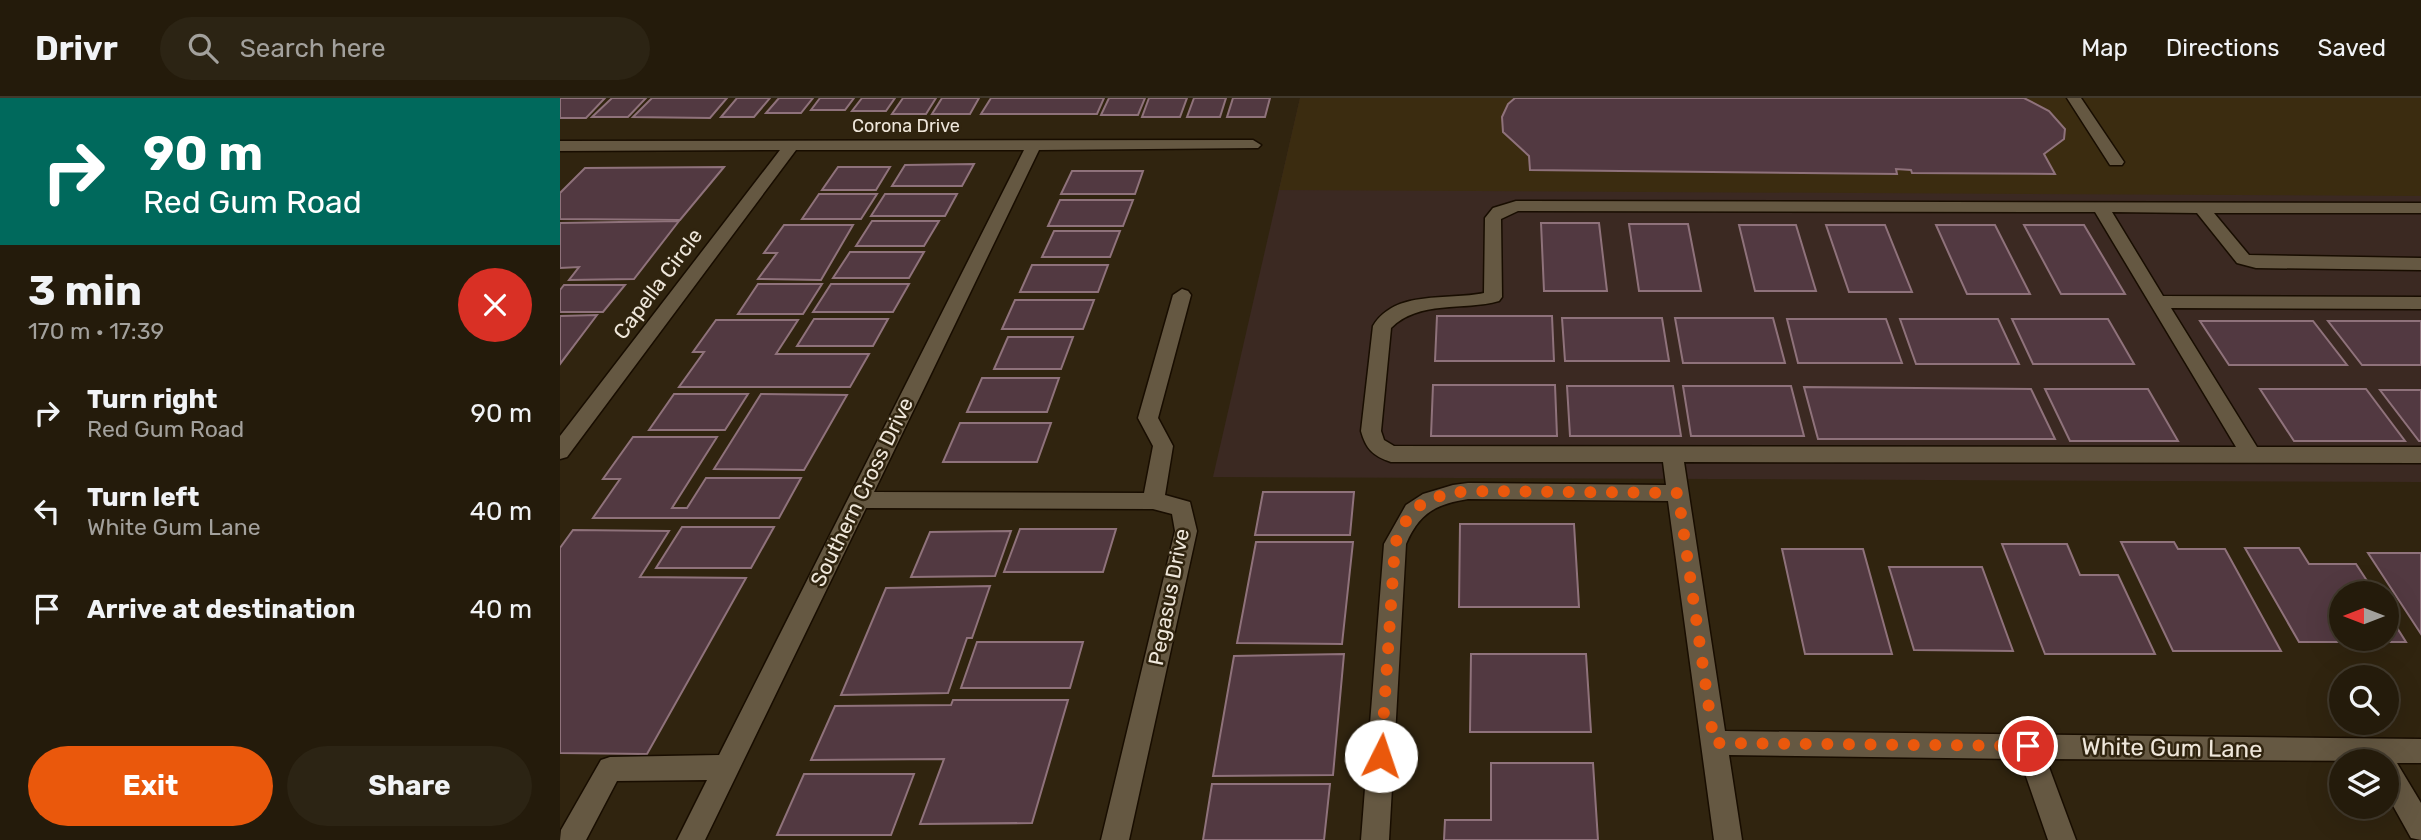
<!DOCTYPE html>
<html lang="en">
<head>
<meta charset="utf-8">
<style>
	:root { --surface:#241b0b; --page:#2c2414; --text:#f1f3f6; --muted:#a3a19d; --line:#41392c; --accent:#ea580c }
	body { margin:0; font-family:Rubik,sans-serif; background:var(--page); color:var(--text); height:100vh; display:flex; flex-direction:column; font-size:26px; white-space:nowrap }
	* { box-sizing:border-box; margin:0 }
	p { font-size:23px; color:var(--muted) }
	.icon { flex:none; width:38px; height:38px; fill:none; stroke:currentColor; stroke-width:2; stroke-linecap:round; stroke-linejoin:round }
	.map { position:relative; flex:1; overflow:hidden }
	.drawer { display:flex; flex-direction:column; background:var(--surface); width:560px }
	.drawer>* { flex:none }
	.top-card { background:#00695c; color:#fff; overflow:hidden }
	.needle { width:46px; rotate:270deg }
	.fabs { position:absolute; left:1769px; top:483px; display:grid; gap:14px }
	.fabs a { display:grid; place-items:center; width:70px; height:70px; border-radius:50%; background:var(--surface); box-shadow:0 7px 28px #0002,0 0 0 2px var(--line); font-size:35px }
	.pin { position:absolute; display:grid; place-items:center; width:60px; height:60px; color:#fff; margin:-30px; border:4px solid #fff; border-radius:50%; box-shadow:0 2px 7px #0007 }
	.me { position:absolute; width:77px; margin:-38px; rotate:4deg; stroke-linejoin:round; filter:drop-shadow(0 0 5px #0008) }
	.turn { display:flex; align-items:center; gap:24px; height:147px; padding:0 28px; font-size:32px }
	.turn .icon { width:91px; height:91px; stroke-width:2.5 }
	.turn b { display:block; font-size:49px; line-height:60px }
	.round { display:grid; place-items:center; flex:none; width:74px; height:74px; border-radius:37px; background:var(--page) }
	.summary { display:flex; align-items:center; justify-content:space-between; height:119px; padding:0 28px }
	h1 { font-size:42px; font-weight:700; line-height:52px }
	.action { display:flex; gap:14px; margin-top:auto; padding:14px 28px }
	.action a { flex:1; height:80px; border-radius:42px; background:var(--accent); color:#fff; font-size:28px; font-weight:700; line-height:80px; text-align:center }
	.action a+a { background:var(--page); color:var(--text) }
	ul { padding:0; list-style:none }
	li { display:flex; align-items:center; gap:21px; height:98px; padding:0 28px }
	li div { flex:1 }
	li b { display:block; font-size:26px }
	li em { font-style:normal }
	header { display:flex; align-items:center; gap:42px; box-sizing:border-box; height:98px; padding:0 35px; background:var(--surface); border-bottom:2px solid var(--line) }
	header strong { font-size:33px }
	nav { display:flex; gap:38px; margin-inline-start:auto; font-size:24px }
	.search { width:490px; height:63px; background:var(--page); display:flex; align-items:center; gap:18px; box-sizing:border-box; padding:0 24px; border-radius:38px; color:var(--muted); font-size:26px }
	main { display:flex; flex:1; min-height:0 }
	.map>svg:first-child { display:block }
	.commercial { fill:#3b2922 }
	.built { fill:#3b2c10 }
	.building { fill:#523941; stroke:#8f727b; stroke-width:2 }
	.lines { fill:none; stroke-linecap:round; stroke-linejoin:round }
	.minor-casing { stroke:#180d00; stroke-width:3 }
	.minor { fill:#655842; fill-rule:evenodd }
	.route { stroke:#ea580c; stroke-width:12; stroke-dasharray:0 21.6 }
	.labels { text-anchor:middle; stroke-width:5; stroke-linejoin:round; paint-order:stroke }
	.far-street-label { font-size:18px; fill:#efe7db; stroke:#30240f }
	.street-label { font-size:21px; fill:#efe7db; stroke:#30240f }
	.near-street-label { font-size:24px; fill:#efe7db; stroke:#30240f }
</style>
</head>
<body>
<header>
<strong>Drivr</strong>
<div class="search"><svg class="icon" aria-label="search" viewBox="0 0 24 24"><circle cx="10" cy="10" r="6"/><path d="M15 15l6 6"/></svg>Search here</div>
<nav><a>Map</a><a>Directions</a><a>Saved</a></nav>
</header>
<main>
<section class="drawer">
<div class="top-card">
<div class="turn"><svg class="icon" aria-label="right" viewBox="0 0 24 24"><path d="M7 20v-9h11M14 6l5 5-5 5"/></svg><div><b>90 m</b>Red Gum Road</div></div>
</div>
<div class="summary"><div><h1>3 min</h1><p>170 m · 17:39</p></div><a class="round" style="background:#d93025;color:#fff"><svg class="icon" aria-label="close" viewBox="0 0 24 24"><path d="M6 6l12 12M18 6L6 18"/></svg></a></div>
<ul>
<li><svg class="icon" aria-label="right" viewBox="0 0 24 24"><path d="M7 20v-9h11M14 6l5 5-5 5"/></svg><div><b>Turn right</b><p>Red Gum Road</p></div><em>90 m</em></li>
<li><svg class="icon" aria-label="left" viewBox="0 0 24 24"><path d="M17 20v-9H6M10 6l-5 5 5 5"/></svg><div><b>Turn left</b><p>White Gum Lane</p></div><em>40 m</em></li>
<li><svg class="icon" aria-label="arrive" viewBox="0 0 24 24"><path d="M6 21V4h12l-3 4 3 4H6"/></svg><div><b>Arrive at destination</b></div><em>40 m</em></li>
</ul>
<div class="action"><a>Exit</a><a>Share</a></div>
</section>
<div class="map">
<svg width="1861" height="742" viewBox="0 0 1861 742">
	<rect width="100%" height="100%" fill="#30240f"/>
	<path class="commercial" d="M740,0H1861V384L653,379Z"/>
	<path class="built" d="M740,0H1861V98L719,92Z"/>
	<path class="building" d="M0,0H45L26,20H0Z
		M52,0H86L68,19H32Z
		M92,0H167L150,20L73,19Z
		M177,0H210L194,19H161Z
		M219,0H253L241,15H206Z
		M260,0H294L285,12H251Z
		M302,0H335L326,13H292Z
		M343,0H376L366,16H332Z
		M382,0H419L410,16H372Z
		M431,0H544L537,16H421Z
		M549,0H585L578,17H541Z
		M589,0H627L620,19H582Z
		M634,0H666L660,19H627Z
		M673,0H710L705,19H667Z
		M955,0H1464L1489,13L1505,31L1504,41L1484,56L1495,76L1352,75L1351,72L1336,71L1337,76L970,72L969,58L943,34L942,19L948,6Z
		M414,66L402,88H332L345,67Z
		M164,69L120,122L0,121V95L25,70Z
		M278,69H330L316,92H262Z
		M512,73H583L575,96H501Z
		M259,96H317L301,121H242Z
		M325,96H397L385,118H311Z
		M500,102H573L563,128H488Z
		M119,123L74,181L9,182L19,169L0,170V125Z
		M312,123H379L364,148H296Z
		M981,125H1039L1047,193H984Z
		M1069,126H1128L1141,193H1079Z
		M224,127H293L261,182L198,181L217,155H204Z
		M1179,127H1236L1256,193H1195Z
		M1266,127H1325L1352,194H1289Z
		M1376,127H1435L1470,196H1407Z
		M1464,127H1524L1565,196H1501Z
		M494,133H560L550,159H482Z
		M290,154H364L349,180H273Z
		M472,167H548L538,194H460Z
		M198,186H262L243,216H178Z
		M271,186H349L333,214H253Z
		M4,187H65L43,214H0V192Z
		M455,202H534L523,231H442Z
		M37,217L0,266V218Z
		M877,218H992L994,263H875Z
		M1002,220H1102L1109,263H1005Z
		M1115,220H1213L1225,265H1123Z
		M254,221H328L313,248H237Z
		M1227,221H1326L1342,265H1238Z
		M1340,221H1438L1459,266H1356Z
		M1452,221H1548L1574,266H1473Z
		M156,222H238L216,256H309L290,289H119L144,254H133Z
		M1640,223H1753L1787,267H1669Z
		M1768,223H1861V267H1802Z
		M448,239H513L501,271H434Z
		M422,280H499L487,314H407Z
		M873,287H995L997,338H871Z
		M1007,288H1113L1121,338H1010Z
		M1123,288H1231L1244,338H1131Z
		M1244,289L1471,291L1495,341H1258Z
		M1485,291H1588L1618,343H1510Z
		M1700,291H1806L1845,343H1734Z
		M1820,292H1861V343H1859Z
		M114,296H188L165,332H89Z
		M201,296L287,297L244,372L154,371Z
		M400,325H491L477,364H383Z
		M73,339H157L112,410H127L146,380H241L219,420H33L60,381H43Z
		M703,394H794L790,437H695Z
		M900,426H1014L1019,509H899Z
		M122,429H214L191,470H96Z
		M460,431H556L543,474H444Z
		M13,432L109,433L80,479L186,480L87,656L0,655V450Z
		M451,433L435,478L351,479L370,434Z
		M696,444H793L782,546L677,545Z
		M1561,444H1614L1618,451H1665L1721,553H1613Z
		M1442,446H1507L1520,477H1558L1595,556H1485Z
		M1685,450H1739L1749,466H1796L1815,495H1782V541H1827V514L1846,544H1739Z
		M1222,451H1303L1332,556H1245Z
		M1808,455H1861V536Z
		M1329,469H1422L1453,553L1354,552Z
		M430,488L412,540H407L388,595L281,597L326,490Z
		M417,544H523L510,590H401Z
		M784,556L773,677L653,678L674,558Z
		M911,556H1026L1031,634H910Z
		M393,602H508L472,725L360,726L384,661L251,662L275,608L391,607Z
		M931,665H1033L1038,742H884L885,722H931Z
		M244,676H354L331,737H217Z
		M652,686H770L764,742H643Z"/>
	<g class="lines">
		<g class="minor-casing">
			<path id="minor" d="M1507,0H1521L1564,64L1562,67H1550Z
				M693,42L701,47L698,50L479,52L314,394L584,395L593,348L578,320L613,197L622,191L628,193L631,197L598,320L613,348L605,397L630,404L637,433L569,742H541L615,433L612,416L593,411L306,410L145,742H117L147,682L57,683L26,742H0L1,732L41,662L50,659L159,657L464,52H236L7,359L0,361V338L220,52L0,53V43Z
				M956,103L1861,105V115H1654L1689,157L1861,160V172L1696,170L1677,165L1637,115L1552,114L1603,198L1861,199V211L1611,210L1697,349H1861V365L1124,364L1165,633L1861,641V665H1837L1861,705V742L1851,740L1827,697V663L1486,661L1516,742H1488L1460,661L1169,657L1182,742H1154L1108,403L908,401C876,406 859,415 846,446L829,742H801L824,446L846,407L863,396L893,387L908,385L1106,387L1103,364H831C813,358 806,351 801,333L813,228C836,191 887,203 924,195L925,120L933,110ZM958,113L1535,114L1676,349L834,348L824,342L821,333L831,230C858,202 904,213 939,203L942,199L941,121Z"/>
		</g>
		<use href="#minor" class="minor"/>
	</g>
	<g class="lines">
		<path class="route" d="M821,658L835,446C851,405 865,399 908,393L1118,395L1154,645L1468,648"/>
	</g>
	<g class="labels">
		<g class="far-street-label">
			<text x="346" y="34">Corona Drive</text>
		</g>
		<g class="street-label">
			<text transform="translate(98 186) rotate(-53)" y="7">Capella Circle</text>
			<text transform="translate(302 394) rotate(-64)" y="7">Southern Cross Drive</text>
			<text transform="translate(609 499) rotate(-79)" y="7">Pegasus Drive</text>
		</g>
		<g class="near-street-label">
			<text transform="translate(1612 650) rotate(1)" y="8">White Gum Lane</text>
		</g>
	</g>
</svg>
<div class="fabs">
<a><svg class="needle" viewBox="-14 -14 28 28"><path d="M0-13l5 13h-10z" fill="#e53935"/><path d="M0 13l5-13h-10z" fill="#a3a19d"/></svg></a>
<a><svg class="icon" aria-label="search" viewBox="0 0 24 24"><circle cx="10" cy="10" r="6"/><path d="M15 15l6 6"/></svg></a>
<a><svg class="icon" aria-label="layers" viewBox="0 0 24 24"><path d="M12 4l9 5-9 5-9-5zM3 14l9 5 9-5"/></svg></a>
</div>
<div class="pin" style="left:1468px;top:648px;background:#d93025"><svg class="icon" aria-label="arrive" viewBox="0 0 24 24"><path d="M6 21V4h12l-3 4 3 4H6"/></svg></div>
<svg class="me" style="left:821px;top:658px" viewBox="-20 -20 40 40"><circle r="19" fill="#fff"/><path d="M0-13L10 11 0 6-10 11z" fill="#ea580c"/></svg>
</div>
</main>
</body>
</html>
